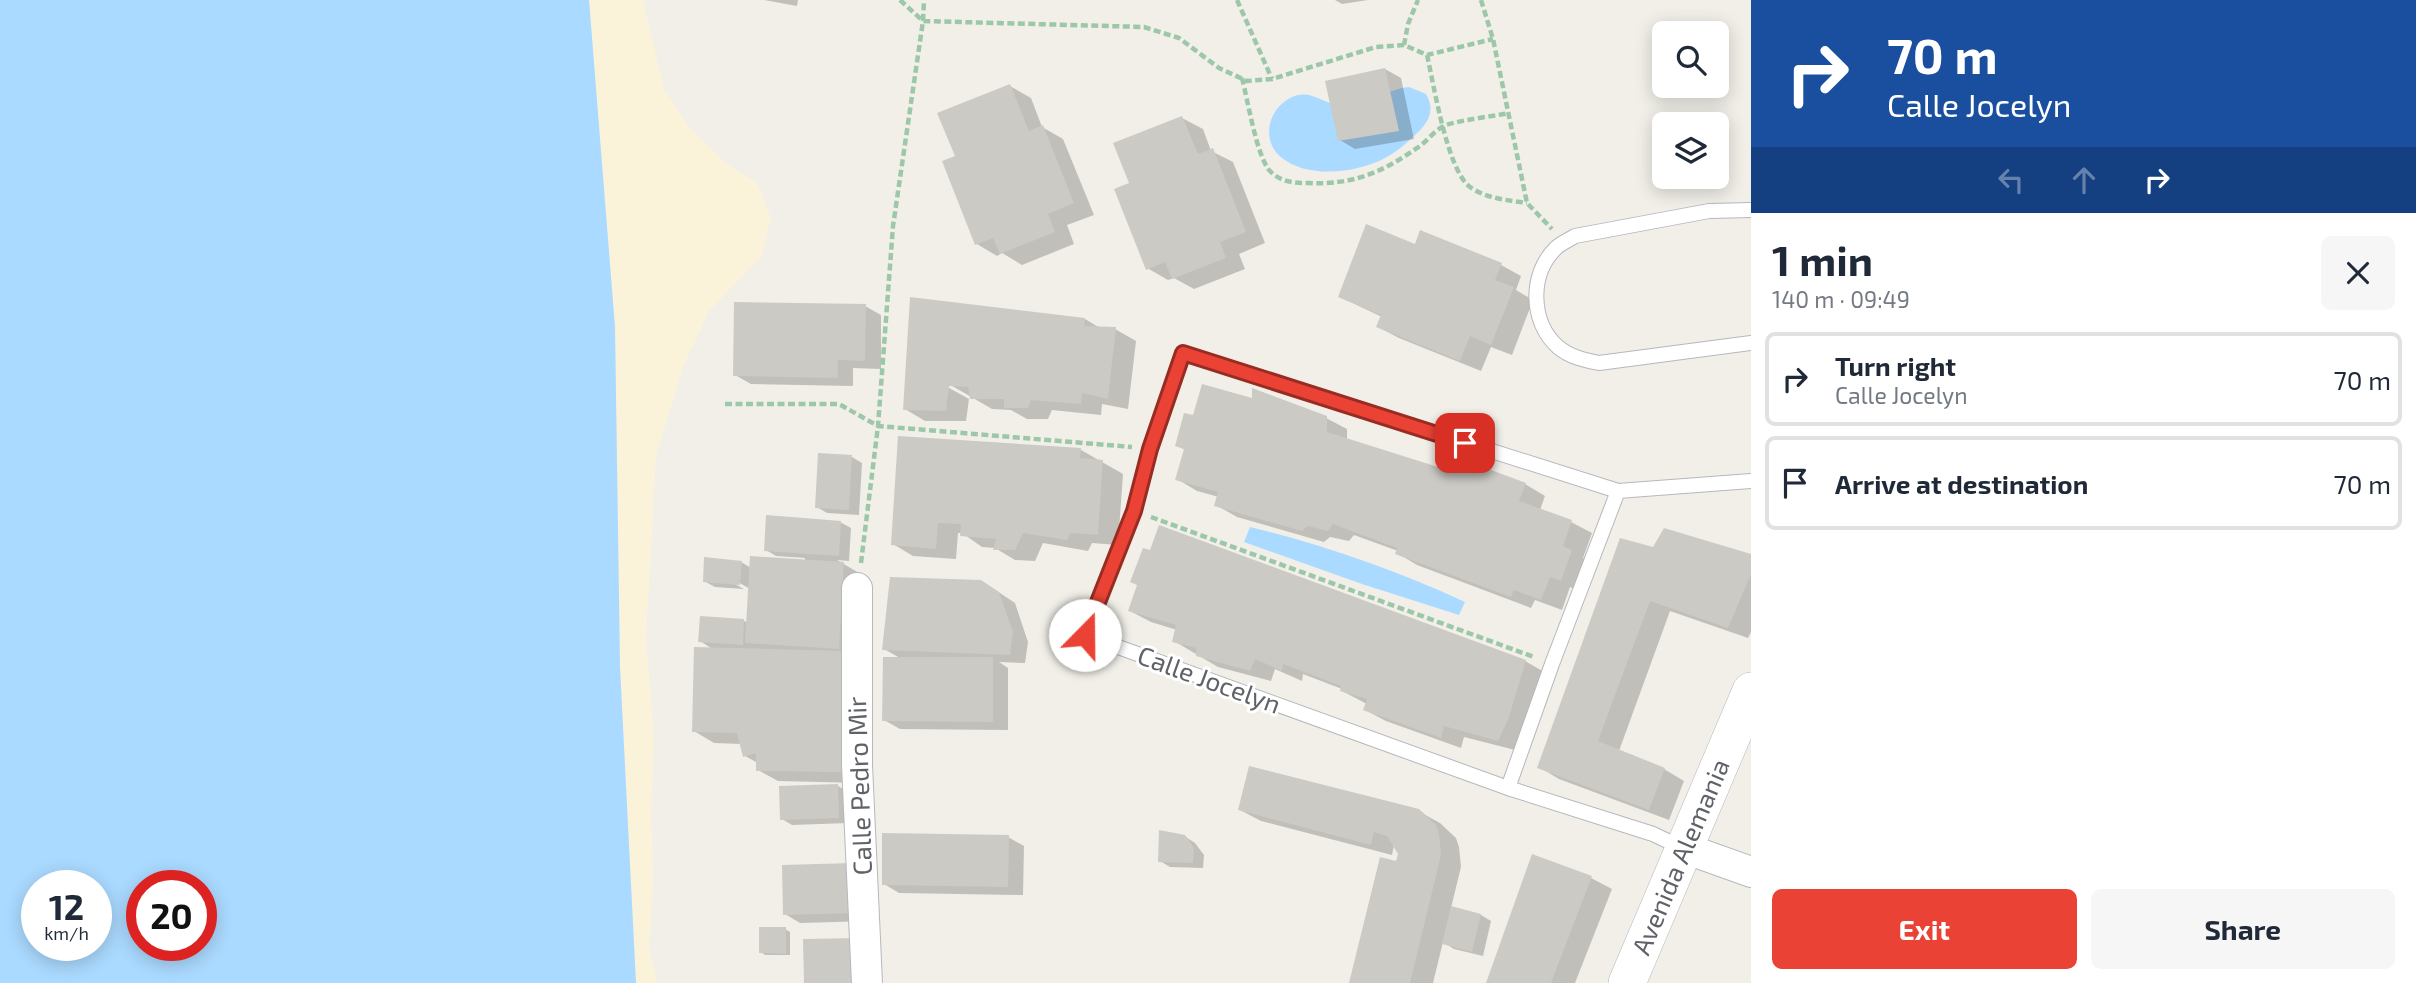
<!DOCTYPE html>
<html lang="en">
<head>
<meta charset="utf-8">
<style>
	:root { --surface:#fff; --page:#f6f6f7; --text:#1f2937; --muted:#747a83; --line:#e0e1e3; --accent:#ea4335 }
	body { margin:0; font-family:"Exo 2",sans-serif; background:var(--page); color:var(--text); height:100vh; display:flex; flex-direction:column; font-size:26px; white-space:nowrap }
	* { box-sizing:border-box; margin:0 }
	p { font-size:23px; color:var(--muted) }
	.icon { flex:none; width:38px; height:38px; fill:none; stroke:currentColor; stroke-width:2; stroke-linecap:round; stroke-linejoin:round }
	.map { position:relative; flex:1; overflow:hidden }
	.panel { display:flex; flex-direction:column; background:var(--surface); width:665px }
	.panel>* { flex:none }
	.guide { background:#1a4fa0; color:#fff; overflow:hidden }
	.controls { position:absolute; left:1652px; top:21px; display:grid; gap:14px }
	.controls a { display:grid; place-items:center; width:77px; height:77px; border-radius:10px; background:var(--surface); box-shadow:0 4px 18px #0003; font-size:35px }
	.speed { position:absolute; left:21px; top:870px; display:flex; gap:14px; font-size:35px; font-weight:700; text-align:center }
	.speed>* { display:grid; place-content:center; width:91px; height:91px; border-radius:50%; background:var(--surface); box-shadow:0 4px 18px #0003; line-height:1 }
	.speed small { font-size:18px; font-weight:400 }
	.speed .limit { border:10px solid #d22; background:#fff; color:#111 }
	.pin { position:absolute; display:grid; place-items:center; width:60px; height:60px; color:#fff; margin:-30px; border-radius:14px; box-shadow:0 4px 10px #0006 }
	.me { position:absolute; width:77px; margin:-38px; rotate:22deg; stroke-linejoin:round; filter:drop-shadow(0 0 5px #0008) }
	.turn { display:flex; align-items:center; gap:24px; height:147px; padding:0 21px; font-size:32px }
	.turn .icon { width:91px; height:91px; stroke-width:2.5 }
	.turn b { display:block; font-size:49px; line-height:60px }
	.lanes { display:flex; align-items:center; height:66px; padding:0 21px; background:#0003; justify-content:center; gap:35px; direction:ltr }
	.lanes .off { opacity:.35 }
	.round { display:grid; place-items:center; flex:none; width:74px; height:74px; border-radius:10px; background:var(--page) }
	.overview { display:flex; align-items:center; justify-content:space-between; height:119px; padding:0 21px }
	h1 { font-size:42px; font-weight:700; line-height:52px }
	.primary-button { display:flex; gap:14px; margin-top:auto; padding:14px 21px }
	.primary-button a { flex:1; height:80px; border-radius:10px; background:var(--accent); color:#fff; font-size:28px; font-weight:700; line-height:80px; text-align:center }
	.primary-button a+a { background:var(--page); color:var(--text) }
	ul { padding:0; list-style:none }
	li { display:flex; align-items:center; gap:21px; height:94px; margin:0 14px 10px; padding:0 7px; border:4px solid var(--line); border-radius:10px }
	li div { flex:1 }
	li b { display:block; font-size:26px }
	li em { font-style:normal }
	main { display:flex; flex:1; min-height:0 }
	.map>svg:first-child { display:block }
	.sand { fill:#fbf3d9 }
	.water { fill:#aadaff; fill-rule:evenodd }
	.shadow { fill:#0003 }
	.building { fill:#cccac5 }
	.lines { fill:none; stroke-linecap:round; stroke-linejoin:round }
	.service-casing { stroke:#b5b8bc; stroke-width:16 }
	.minor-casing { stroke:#b5b8bc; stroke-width:32 }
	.tertiary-casing { stroke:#b5b8bc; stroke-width:38 }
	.path { stroke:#9cc7a9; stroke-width:4.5; stroke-dasharray:7 3.5; stroke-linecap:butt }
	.service { stroke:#fff; stroke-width:14 }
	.minor { stroke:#fff; stroke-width:30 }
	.tertiary { stroke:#fff; stroke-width:37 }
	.route-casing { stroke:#982c22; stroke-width:18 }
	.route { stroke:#ea4335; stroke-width:12 }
	.labels { text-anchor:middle; stroke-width:6; stroke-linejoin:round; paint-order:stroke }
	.street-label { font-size:26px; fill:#5f6368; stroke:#fff }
</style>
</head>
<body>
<main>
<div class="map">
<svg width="1751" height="983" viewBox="0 0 1751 983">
	<rect width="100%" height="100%" fill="#f1efe8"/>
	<path class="sand" d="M589,0H643L664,89L688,126L727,164L757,183L771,218L761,257L709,311L683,367L656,456L646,636L654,740L651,813L653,879L649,946L657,983H636L620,667L615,327Z"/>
	<path class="water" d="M0,0H589L615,327L620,667L636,983H0ZM37,886H96V945H37ZM142,886H201V945H142Z
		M1409,87L1426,94C1436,111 1428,123 1415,135C1406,144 1396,152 1385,158C1357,173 1309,179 1282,158C1260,141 1268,108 1292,97C1309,89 1321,102 1338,105C1366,109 1385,89 1409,87Z
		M1250,527C1324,545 1396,570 1465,602L1459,615L1362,584L1244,542Z"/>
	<path class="shadow" d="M764,0H798L797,6Z
		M1335,0H1368L1342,4Z
		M1385,69L1401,78L1414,139L1355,149L1340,140Z
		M1010,86L1031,98L1042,127L1063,139L1094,215L1067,225L1074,244L1022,265L1002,253L997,256L977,244L957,157Z
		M1182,118L1203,129L1211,151L1233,162L1265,243L1239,254L1245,269L1194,289L1174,278L1168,280L1147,268L1131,184Z
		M1416,246L1501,265L1521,276L1516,290L1533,300L1512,355L1491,347L1481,371L1399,338L1378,327L1382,317L1340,297Z
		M912,299L1085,319L1100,328L1115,329L1136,341L1128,409L1102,404L1101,415L1052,410L1048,419H1027L1011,410L992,409L942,380L940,383L969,399L966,421H925L905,409Z
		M865,306L881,315V369L853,368V386L751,384L735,375Z
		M1195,417L1326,418L1347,429V440L1438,469L1525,484L1545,496L1540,510L1571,522L1592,533L1583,558L1592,563L1581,592L1570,587L1562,610L1535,600L1531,608L1417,565L1397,553L1398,551L1354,535L1349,541L1330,537L1324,542L1237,517L1216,505L1219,497L1197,491L1177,479L1185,450L1177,445Z
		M1081,450L1123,474L1118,545L1092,543L1088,551L1043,543L1035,561L1015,560L995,548L982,547L962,533H958L956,559L913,556L893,544Z
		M852,457L862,463L859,515L827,513L817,507Z
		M840,522L851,528L849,561L837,560L859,573L855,659L862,783L778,781L758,770V763L745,756L742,744L714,743L694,731L714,650L700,641L744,621L748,623L750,589L733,579L731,582L744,589L715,587L704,581L741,562L751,568L805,561V558L776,556L766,550Z
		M1665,530L1751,556V632L1748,638L1670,611L1619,751L1664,769L1684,781L1669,820L1559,779L1539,767Z
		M997,591L1015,603L1028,642L1025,663L999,662L1008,668V730L900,729L884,720L900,658L884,649Z
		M1130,611L1525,661L1546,673L1519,751L1464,737L1461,748L1386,721L1365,710L1367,704L1342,691V689L1303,674L1302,681L1275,669L1271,681L1218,667L1174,641L1177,630L1151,622Z
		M838,786L848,792L849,823L792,825L782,819Z
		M1240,810L1418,811L1440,823L1456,838L1459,847L1461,867L1451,908L1481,915L1491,921L1483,956L1454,949L1443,942L1433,983H1351L1397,863L1399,854L1394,845L1392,855L1261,821Z
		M1184,836L1195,843L1204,855L1203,868L1170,867L1160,861Z
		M1008,837L1024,846L1023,895L899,893L884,884Z
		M1533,856L1591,878L1612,889L1575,983H1488Z
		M783,867L870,921L800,923L785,914Z
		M785,929L790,932V955H765L761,952Z"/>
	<path class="building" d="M1385,68L1399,131L1338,141L1325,81Z
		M1010,84L1029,131L1043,125L1074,203L1048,214L1055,232L1000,254L993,238L975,245L942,161L955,156L937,113Z
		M1182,116L1198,154L1213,148L1246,232L1220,242L1226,258L1172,279L1165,262L1146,270L1114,189L1129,183L1113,143Z
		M1366,224L1415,244L1420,230L1502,263L1495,280L1514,287L1491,345L1470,336L1460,361L1376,327L1381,315L1338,297Z
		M910,297L1085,318L1084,326L1116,327L1108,399L1082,393L1081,404L1031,400L1028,408H1004V399H970L968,387L949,386L946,411L903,410Z
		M734,302L866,304L865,361L838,360V378L733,376Z
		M1202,384L1252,398V388L1327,416V432L1438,467L1451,455L1526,483L1519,501L1572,520L1563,546L1572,550L1561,581L1550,577L1541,600L1514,590L1511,597L1395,554L1397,548L1333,524L1328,531L1308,526L1302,531L1214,506L1218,492L1175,480L1184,449L1175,446L1184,413L1193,415Z
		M898,436L1081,448L1080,458L1103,460L1098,535L1071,533L1067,540L1023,533L1015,550H993L996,539L960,536L961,524L938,523L936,549L891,545Z
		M818,453L852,455L849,510L815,508Z
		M766,515L841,521L839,556L764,551Z
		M1159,525L1526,660L1509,717L1498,741L1444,726L1441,738L1363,710L1367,699L1340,691L1341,686L1283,664L1282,671L1255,659L1250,671L1196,656V648L1172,642L1176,625L1128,611L1137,585L1130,582L1143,548L1150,550Z
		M1664,528L1751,554V574L1728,628L1650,601L1598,741L1665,768L1649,810L1537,768L1620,538L1653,547Z
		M750,556L844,562L839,649L745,643Z
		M704,557L742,561L740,585L703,582Z
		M890,577L981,580L999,592L1013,632L1010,655L882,650Z
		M700,616L744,619L743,645L698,642Z
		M694,647L844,651L842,772L756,771V753L743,757L737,733L692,732Z
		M883,657H993V722L882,721Z
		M1249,766L1419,809L1436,825L1439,834L1441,855L1410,983H1349L1380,857L1396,861L1398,854L1387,836L1374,832L1371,845L1238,810Z
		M838,784L839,818L780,820L779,786Z
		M1159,830L1185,835L1194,848L1193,863L1158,862Z
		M882,833L1009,835L1008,887L882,885Z
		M1532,854L1592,876L1551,983H1486Z
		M853,863L855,913L783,915L782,865Z
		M1451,906L1481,914L1472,952L1442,944Z
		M759,927H786V954L759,953Z
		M861,938V983H804L803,939Z"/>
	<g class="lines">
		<g class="service-casing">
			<path id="service" d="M1751,210L1709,211L1575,236C1569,240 1561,243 1556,248C1529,274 1530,322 1558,347C1570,357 1584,360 1599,363L1751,343
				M1618,491L1552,664L1508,788L1085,635L1134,511L1150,449L1183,353L1618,491L1751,481
				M1508,788L1653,834L1682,848"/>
		</g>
		<g class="minor-casing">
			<path id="minor" d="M857,588V765L867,983
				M1684,848L1751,872"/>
		</g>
		<g class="tertiary-casing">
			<path id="tertiary" d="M1627,983L1751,691"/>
		</g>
		<path class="path" d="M900,0L923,21L1144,27L1179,38L1219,68L1247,81L1272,79L1376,47L1404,45L1427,55L1493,39
			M1237,0L1272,79
			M1481,0L1493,39L1527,203L1552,229
			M1404,45L1408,24L1418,0
			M1427,55C1434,85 1447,170 1470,187C1487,199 1508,200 1527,203
			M1242,78C1248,101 1256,153 1269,170C1280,182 1293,183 1308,183C1353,185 1381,173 1417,148C1427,142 1435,129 1446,125C1466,119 1489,117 1509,113
			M725,404H839L878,426L1132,447
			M1151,517L1534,657
			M861,563L878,426L893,226L923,21L924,0"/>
		<use href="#service" class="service"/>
		<use href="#minor" class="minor"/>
		<use href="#tertiary" class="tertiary"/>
	</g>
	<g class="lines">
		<g class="route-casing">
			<path id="route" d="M1085,635L1134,511L1150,449L1183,353L1465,443"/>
		</g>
		<use href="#route" class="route"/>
	</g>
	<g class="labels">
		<g class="street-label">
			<text transform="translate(1209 680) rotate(20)" y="9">Calle Jocelyn</text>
			<text transform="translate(860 786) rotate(-92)" y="9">Calle Pedro Mir</text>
			<text transform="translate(1681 857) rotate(-67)" y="9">Avenida Alemania</text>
		</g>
	</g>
</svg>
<div class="controls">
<a><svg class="icon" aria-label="search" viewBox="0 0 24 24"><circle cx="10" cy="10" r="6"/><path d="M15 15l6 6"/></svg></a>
<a><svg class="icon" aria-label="layers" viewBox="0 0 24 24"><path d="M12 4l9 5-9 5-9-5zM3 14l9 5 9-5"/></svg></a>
</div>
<div class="speed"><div>12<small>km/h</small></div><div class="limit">20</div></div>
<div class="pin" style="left:1465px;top:443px;background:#d93025"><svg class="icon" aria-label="arrive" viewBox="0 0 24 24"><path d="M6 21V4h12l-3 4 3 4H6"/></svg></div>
<svg class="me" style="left:1085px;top:635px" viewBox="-20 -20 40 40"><circle r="19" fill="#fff"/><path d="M0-13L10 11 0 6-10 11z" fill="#ea4335"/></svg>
</div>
<section class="panel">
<div class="guide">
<div class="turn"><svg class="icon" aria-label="right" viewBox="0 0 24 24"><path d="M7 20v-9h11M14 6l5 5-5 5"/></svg><div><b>70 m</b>Calle Jocelyn</div></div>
<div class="lanes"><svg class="icon off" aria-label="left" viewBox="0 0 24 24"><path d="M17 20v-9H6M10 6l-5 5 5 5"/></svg><svg class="icon off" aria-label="ahead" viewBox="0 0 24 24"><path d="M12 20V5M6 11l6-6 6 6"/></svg><svg class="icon" aria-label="right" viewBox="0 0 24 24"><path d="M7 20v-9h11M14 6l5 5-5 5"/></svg></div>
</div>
<div class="overview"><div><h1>1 min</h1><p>140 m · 09:49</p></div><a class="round"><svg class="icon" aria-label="close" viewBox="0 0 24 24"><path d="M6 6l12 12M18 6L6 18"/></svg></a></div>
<ul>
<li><svg class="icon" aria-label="right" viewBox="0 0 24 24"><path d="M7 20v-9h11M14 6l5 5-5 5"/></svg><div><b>Turn right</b><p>Calle Jocelyn</p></div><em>70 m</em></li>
<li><svg class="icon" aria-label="arrive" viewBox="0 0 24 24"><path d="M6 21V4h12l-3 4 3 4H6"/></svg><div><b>Arrive at destination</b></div><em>70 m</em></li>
</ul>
<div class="primary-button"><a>Exit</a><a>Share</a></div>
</section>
</main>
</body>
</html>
